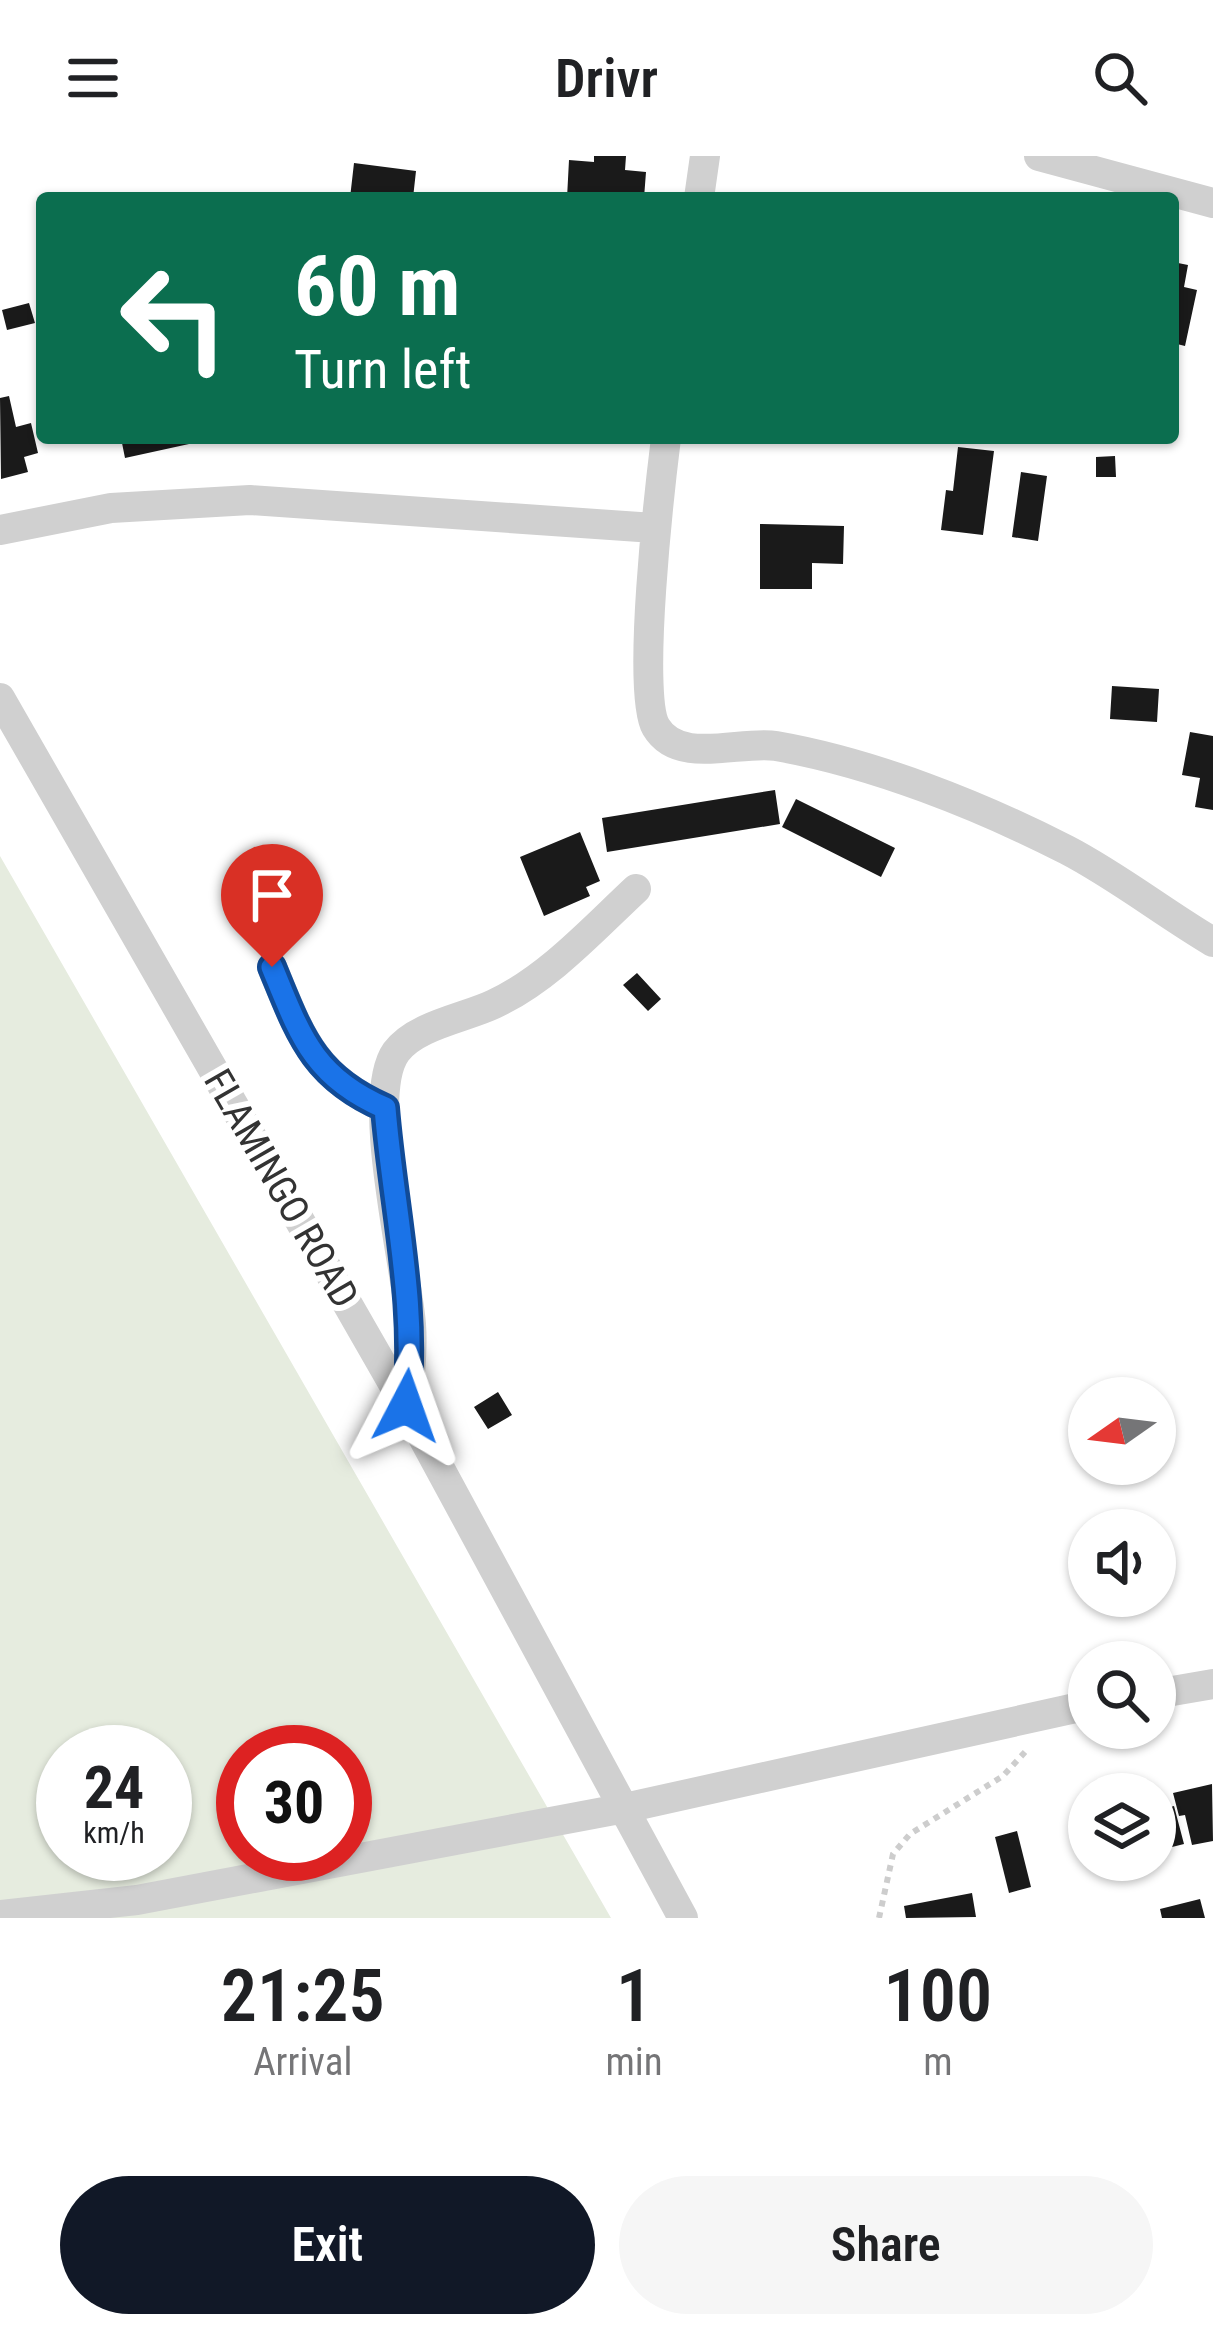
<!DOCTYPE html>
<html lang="en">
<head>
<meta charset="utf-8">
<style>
	:root { --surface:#fff; --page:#f6f6f6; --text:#202124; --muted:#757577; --accent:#111827 }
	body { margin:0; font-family:"Roboto Condensed",sans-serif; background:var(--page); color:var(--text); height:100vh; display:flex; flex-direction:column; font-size:45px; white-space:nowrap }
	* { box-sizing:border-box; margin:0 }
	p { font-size:39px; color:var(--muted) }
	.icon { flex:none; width:66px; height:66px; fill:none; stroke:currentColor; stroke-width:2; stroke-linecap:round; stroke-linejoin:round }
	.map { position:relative; height:1762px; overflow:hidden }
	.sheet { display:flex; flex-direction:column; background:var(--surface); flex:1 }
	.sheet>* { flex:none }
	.guide { position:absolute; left:36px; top:36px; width:1143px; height:252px; border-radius:12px; box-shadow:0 3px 9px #0004; background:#0b6e4f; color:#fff; overflow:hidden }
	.needle { width:78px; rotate:256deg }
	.fabs { position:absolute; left:1068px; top:1221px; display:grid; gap:24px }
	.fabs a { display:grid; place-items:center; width:108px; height:108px; border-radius:50%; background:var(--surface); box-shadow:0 3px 9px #0004; font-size:60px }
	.speed { position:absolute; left:36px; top:1569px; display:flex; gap:24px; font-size:60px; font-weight:700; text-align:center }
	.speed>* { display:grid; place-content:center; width:156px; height:156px; border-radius:50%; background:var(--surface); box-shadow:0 3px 9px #0004; line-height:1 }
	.speed small { font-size:30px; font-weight:400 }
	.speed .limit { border:18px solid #d22; background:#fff; color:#111 }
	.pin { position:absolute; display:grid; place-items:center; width:102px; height:102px; color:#fff; margin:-123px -51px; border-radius:50% 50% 50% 0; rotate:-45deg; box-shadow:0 0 12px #0007 }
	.pin .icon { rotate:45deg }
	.me { position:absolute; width:132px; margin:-66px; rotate:4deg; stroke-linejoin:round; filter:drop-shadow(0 0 9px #0008) }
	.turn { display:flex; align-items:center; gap:42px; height:252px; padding:0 60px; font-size:54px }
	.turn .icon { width:156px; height:156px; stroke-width:2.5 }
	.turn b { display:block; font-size:84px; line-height:102px }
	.eta { display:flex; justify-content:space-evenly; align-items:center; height:204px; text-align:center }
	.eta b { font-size:72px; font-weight:600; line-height:84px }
	.cta { display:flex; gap:24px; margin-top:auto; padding:24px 60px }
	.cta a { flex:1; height:138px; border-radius:72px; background:var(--accent); color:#fff; font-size:48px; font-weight:600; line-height:138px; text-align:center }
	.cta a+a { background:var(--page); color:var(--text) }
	header { display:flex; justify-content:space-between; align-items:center; height:156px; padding:0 60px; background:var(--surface); font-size:54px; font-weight:600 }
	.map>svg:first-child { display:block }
	.green { fill:#e6ecdf; fill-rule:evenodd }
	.building { fill:#1a1a1a }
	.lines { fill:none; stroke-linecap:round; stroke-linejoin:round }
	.path { stroke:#cdcdcd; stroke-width:6; stroke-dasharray:6 6; stroke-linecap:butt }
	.minor { stroke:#d0d0d0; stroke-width:30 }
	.route-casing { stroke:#114b97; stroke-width:30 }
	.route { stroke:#1a73e8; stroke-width:21 }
	.labels { text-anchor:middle; stroke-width:12; stroke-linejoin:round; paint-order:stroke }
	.street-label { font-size:39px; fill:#333; stroke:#fff }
</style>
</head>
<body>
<header><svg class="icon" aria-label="menu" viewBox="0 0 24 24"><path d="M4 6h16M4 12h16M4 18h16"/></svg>Drivr<svg class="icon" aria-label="search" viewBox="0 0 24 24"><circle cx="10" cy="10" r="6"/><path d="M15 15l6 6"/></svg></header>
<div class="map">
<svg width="1213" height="1762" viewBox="0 0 1213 1762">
	<rect width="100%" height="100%" fill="#fff"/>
	<path class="green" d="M0,700L611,1762H0ZM63,1596H165V1698H63ZM243,1596H345V1698H243Z"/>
	<path class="building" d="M594,0H626L625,14L646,16L644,42H567L569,4L594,6Z
		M354,7L416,15L413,42H350Z
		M1173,106L1188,109L1184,131L1197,134L1185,190L1173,187Z
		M29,147L35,167L7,174L2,154Z
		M9,240L16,271L31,267L38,297L24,301L28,316L1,323L0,242Z
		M121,282H187L189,288L125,302Z
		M958,291L994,295L983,379L941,374L946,334L953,335Z
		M1115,300L1116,321H1096V301Z
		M1021,316L1047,320L1038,385L1012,381Z
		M760,368L844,370L843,408L812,407V433H760Z
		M1112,530L1159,533L1157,566L1110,563Z
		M1190,576L1213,580V654L1195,651L1200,622L1182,619Z
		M775,634L780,668L607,696L602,662Z
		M796,643L895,692L881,721L782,671Z
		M580,676L600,725L586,731L590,740L544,760L520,701Z
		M637,817L661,843L648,855L623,829Z
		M498,1236L512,1259L488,1273L474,1251Z
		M1212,1628L1213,1685L1192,1689L1185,1659L1179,1660L1173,1637Z
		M1174,1650L1184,1688L1164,1693L1155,1655Z
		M1017,1675L1031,1731L1009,1737L995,1681Z
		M972,1737L976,1761L906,1762L904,1750Z
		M1200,1743L1205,1762H1162L1160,1753Z"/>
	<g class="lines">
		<path class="path" d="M879,1762L893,1698L910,1678L1003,1620L1025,1596"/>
		<path class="minor" d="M1039,0L1213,47
			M699,42L705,0
			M666,282C660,330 636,538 656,571C679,610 741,584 776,590C873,607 979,649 1067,694C1117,720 1164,757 1213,786
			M0,374L111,352L250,344L654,372
			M0,542L406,1250L683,1762
			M272,811C300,878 313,921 385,952
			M406,1250C410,1223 413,1195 411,1168C406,1109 364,941 396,896C416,869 465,862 494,848C548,823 593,773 636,733
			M1155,1538L1213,1528
			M0,1759L137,1744L625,1652L1089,1549"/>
	</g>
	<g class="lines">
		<g class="route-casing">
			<path id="route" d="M272,811C300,879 313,921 385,952C393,1051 418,1151 406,1250"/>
		</g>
		<use href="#route" class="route"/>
	</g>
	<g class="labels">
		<g class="street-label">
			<text transform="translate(282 1032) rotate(60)" y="14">FLAMINGO ROAD</text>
		</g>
	</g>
</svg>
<div class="fabs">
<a><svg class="needle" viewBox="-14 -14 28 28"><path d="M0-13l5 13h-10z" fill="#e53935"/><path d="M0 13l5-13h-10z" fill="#757577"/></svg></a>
<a><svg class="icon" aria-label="sound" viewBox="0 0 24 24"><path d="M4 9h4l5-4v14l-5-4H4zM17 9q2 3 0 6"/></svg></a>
<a><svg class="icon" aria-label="search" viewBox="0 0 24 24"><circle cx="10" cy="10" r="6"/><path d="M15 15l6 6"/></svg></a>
<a><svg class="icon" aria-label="layers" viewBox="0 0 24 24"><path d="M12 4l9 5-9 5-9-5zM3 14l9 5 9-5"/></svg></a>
</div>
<div class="speed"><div>24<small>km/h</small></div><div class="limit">30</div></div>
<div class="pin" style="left:272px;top:811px;background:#d93025"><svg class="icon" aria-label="arrive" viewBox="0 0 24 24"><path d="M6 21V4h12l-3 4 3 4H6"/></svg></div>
<svg class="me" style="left:406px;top:1250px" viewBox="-20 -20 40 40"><path d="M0-17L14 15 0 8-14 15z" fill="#1a73e8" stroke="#fff" stroke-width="4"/></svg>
<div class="guide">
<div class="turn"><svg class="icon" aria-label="left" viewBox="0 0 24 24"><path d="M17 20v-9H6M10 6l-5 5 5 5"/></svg><div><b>60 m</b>Turn left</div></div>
</div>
</div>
<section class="sheet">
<div class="eta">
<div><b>21:25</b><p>Arrival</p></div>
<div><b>1</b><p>min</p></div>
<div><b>100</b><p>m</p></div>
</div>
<div class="cta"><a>Exit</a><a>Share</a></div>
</section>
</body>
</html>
